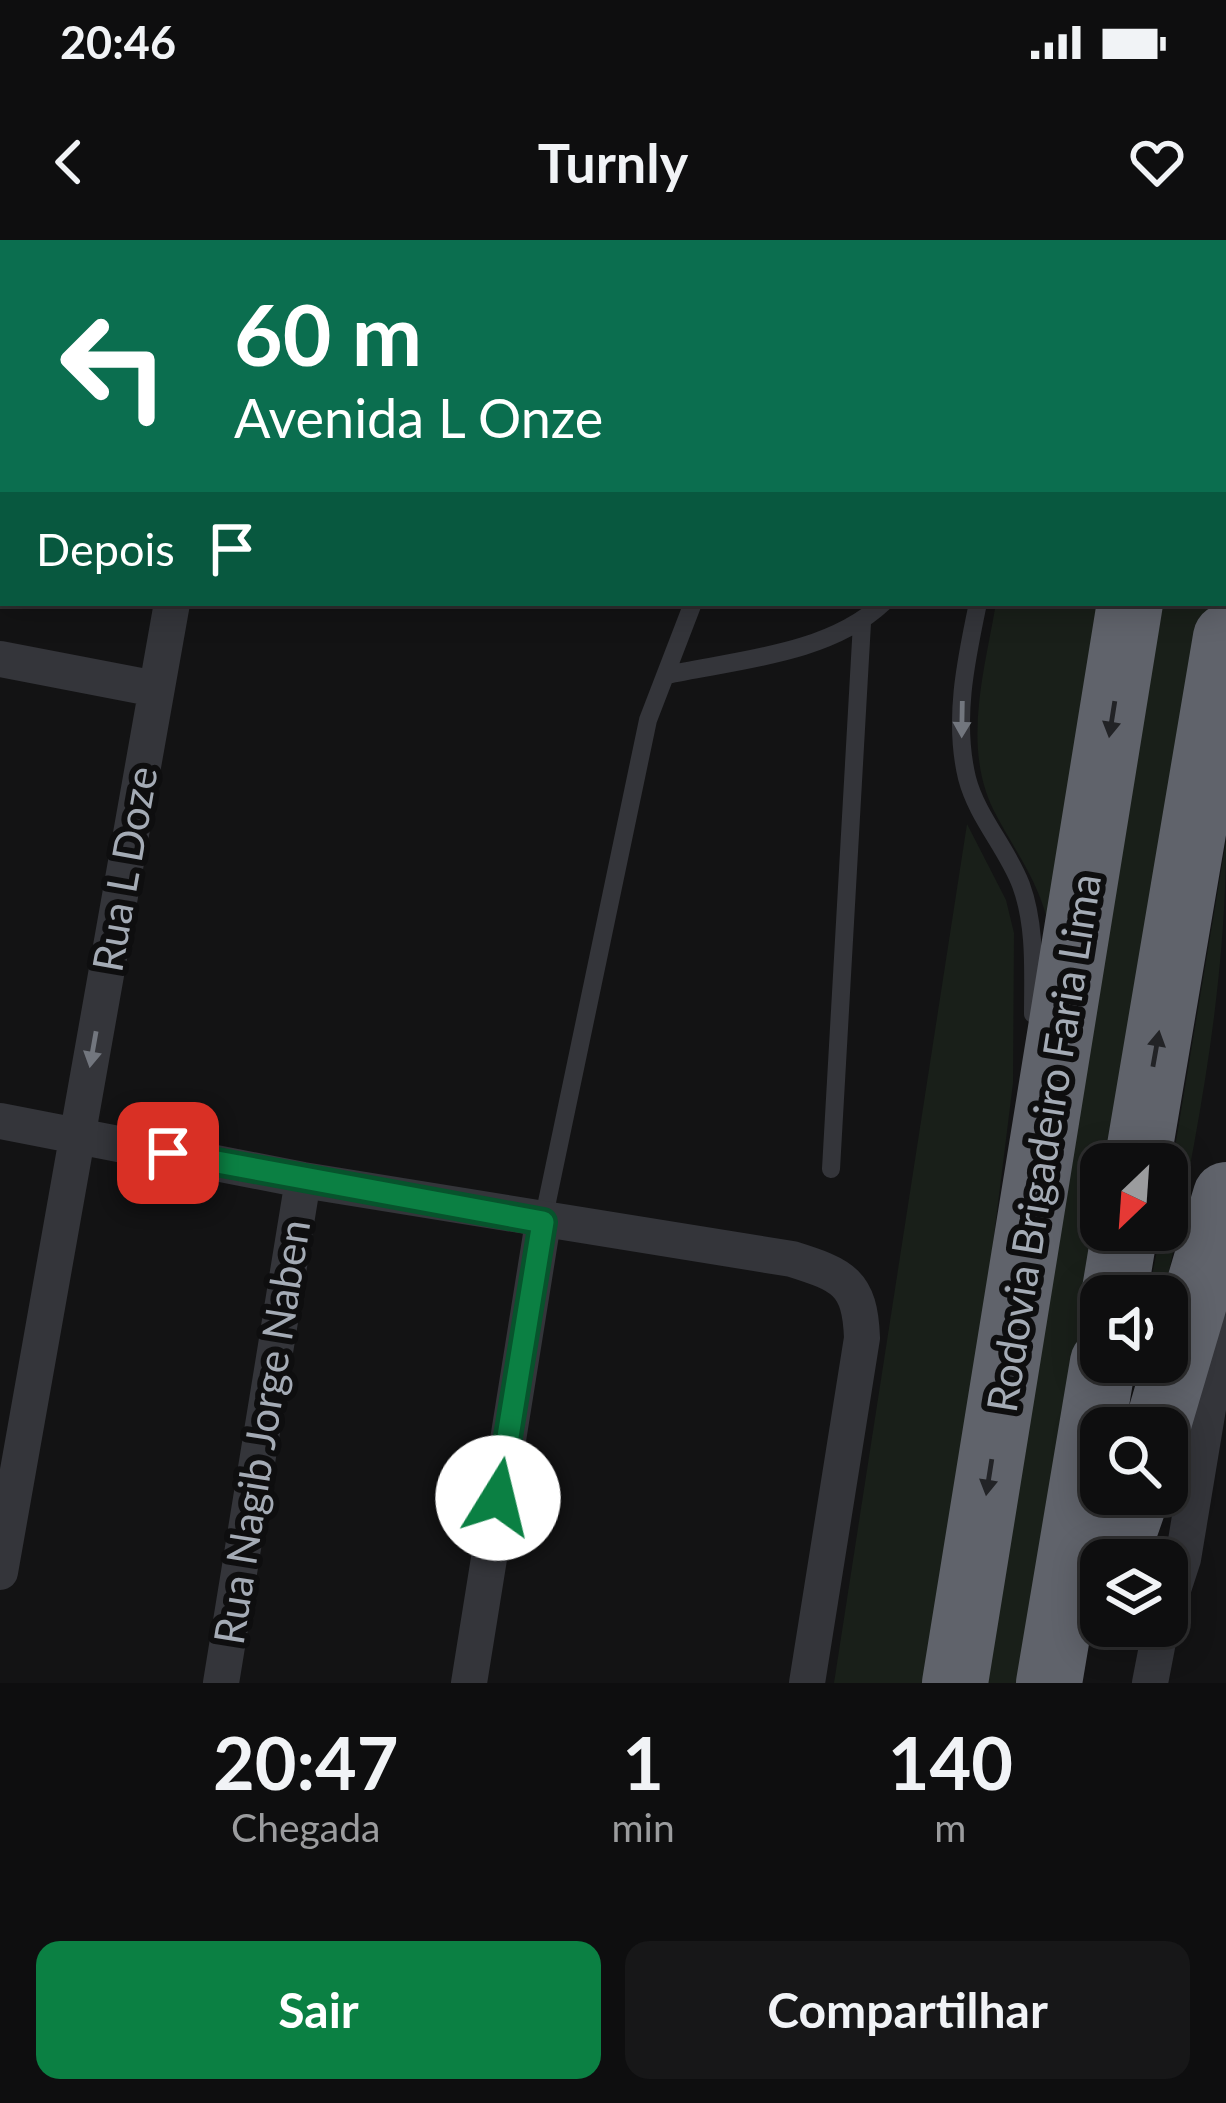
<!DOCTYPE html>
<html lang="pt">
<head>
<meta charset="utf-8">
<style>
	:root { --surface:#0e0e0f; --page:#171718; --text:#f1f3f6; --muted:#9b9c9e; --line:#2e2e2f; --accent:#0b8043 }
	body { margin:0; font-family:Lato,sans-serif; background:var(--page); color:var(--text); height:100vh; display:flex; flex-direction:column; font-size:45px; white-space:nowrap }
	* { box-sizing:border-box; margin:0 }
	p { font-size:39px; color:var(--muted) }
	.icon { flex:none; width:66px; height:66px; fill:none; stroke:currentColor; stroke-width:2; stroke-linecap:round; stroke-linejoin:round }
	.map { position:relative; height:1443px; overflow:hidden }
	.details { display:flex; flex-direction:column; background:var(--surface); flex:1 }
	.details>* { flex:none }
	.banner { position:absolute; left:0px; top:0px; width:1227px; height:366px; box-shadow:0 6px 30px #0003,0 0 0 3px var(--line); background:#0b6e4f; color:#fff; overflow:hidden }
	.needle { width:78px; rotate:205deg }
	.buttons { position:absolute; left:1080px; top:903px; display:grid; gap:24px }
	.buttons a { display:grid; place-items:center; width:108px; height:108px; border-radius:24px; background:var(--surface); box-shadow:0 6px 30px #0003,0 0 0 3px var(--line); font-size:60px }
	.pin { position:absolute; display:grid; place-items:center; width:102px; height:102px; color:#fff; margin:-51px; border-radius:24px; box-shadow:0 6px 18px #0006 }
	.me { position:absolute; width:132px; margin:-66px; rotate:9deg; stroke-linejoin:round; filter:drop-shadow(0 0 9px #0008) }
	.turn { display:flex; align-items:center; gap:42px; height:252px; padding:0 36px; font-size:54px }
	.turn .icon { width:156px; height:156px; stroke-width:2.5 }
	.turn b { display:block; font-size:84px; line-height:102px }
	.then { display:flex; align-items:center; height:114px; padding:0 36px; background:#0003; gap:24px; font-size:45px }
	.eta { display:flex; justify-content:space-evenly; align-items:center; height:204px; text-align:center }
	.eta b { font-size:72px; font-weight:700; line-height:84px }
	.cta { display:flex; gap:24px; margin-top:auto; padding:24px 36px }
	.cta a { flex:1; height:138px; border-radius:24px; background:var(--accent); color:#fff; font-size:48px; font-weight:700; line-height:138px; text-align:center }
	.cta a+a { background:var(--page); color:var(--text) }
	.status { display:flex; justify-content:space-between; align-items:center; height:84px; padding:0 60px; background:var(--surface); direction:ltr }
	.status svg { height:33px; fill:currentColor }
	header { display:flex; justify-content:space-between; align-items:center; height:156px; padding:0 36px; background:var(--surface); font-size:54px; font-weight:700 }
	.map>svg:first-child { display:block }
	.green { fill:#191f19 }
	.lines { fill:none; stroke-linecap:round; stroke-linejoin:round }
	.lane { stroke:#34353a; stroke-width:18 }
	.street { stroke:#34353a; stroke-width:36 }
	.highway { stroke:#60636b; stroke-width:66 }
	.oneway { fill:#72767e }
	.oneway2 { fill:#222326 }
	.route-casing { stroke:#07532c; stroke-width:30 }
	.route { stroke:#0b8043; stroke-width:21 }
	.labels { text-anchor:middle; stroke-width:12; stroke-linejoin:round; paint-order:stroke }
	.street-label { font-size:42px; fill:#a4abb5; stroke:#0e0e0f }
</style>
</head>
<body>
<div class="status"><b>20:46</b><svg viewBox="0 0 49 12"><path d="M0 12V9h3v3zM5 12V6h3v6zM10 12V3h3v9zM15 12V0h3v12zM26 1h20v11H26zM47 4h2v5h-2z"/></svg></div>
<header><svg class="icon" aria-label="back" viewBox="0 0 24 24"><path d="M15 5l-7 7 7 7"/></svg>Turnly<svg class="icon" aria-label="heart" viewBox="0 0 24 24"><path d="M12 20l-8-8c-3-5 5-10 8-4 3-6 11-1 8 4z"/></svg></header>
<div class="map">
<svg width="1226" height="1443" viewBox="0 0 1226 1443">
	<rect width="100%" height="100%" fill="#131314"/>
	<path class="green" d="M1212,0H1226L1224,281V3Z
		M996,363H1102L1047,679C1036,636 1012,607 993,569C962,504 985,429 996,363Z
		M1147,363H1210L1118,924H1101V990H1107L1032,1443H968Z
		M967,584L1006,660L1014,693L1013,843L988,1044L923,1443H834Z
		M1226,601C1226,754 1195,906 1164,1056H1148L1161,990H1167V955Z"/>
	<g class="lines">
		<path class="lane" d="M1025,0L1026,3
			M728,3L729,0
			M903,3L904,0
			M990,3L991,0
			M978,363C966,420 953,480 967,538C977,577 1007,608 1021,645C1036,686 1033,732 1033,774
			M666,435C737,420 829,414 883,363
			M831,929L862,383
			M543,981L648,480L693,363"/>
		<path class="street" d="M239,3V0
			M0,419L156,449
			M0,881L303,940L792,1019C843,1035 860,1042 862,1098L807,1443
			M0,1332L172,363
			M1167,1368L1183,1319L1226,1060
			M221,1443L303,940
			M469,1443L543,982
			M1150,1443L1161,1386"/>
		<path class="highway" d="M1191,3L1192,0
			M1137,924L1226,397
			M1114,1056L1125,990
			M1157,1188L1226,955
			M1114,1320L1137,1254
			M955,1443L1130,363
			M1049,1443L1103,1122"/>
	</g>
	<defs><path id="oneway-solid" d="M-6-.8H1V-3.2L6.5 0L1 3.2V.8H-6Z" transform="scale(3)"/></defs>
	<g class="oneway">
		<use href="#oneway-solid" transform="translate(962 479) rotate(91)"/>
		<use href="#oneway-solid" transform="translate(93 809) rotate(100)"/>
	</g>
	<g class="oneway2">
		<use href="#oneway-solid" transform="translate(1112 479) rotate(99)"/>
		<use href="#oneway-solid" transform="translate(1156 809) rotate(-80)"/>
		<use href="#oneway-solid" transform="translate(989 1237) rotate(99)"/>
	</g>
	<g class="lines">
		<g class="route-casing">
			<path id="route" d="M168,913L543,982L498,1258"/>
		</g>
		<use href="#route" class="route"/>
	</g>
	<g class="labels">
		<g class="street-label">
			<text transform="translate(125 629) rotate(-80)" y="15">Rua L Doze</text>
			<text transform="translate(1044 903) rotate(-81)" y="15">Rodovia Brigadeiro Faria Lima</text>
			<text transform="translate(262 1192) rotate(-81)" y="15">Rua Nagib Jorge Naben</text>
		</g>
	</g>
</svg>
<div class="buttons">
<a><svg class="needle" viewBox="-14 -14 28 28"><path d="M0-13l5 13h-10z" fill="#e53935"/><path d="M0 13l5-13h-10z" fill="#9b9c9e"/></svg></a>
<a><svg class="icon" aria-label="sound" viewBox="0 0 24 24"><path d="M4 9h4l5-4v14l-5-4H4zM17 9q2 3 0 6"/></svg></a>
<a><svg class="icon" aria-label="search" viewBox="0 0 24 24"><circle cx="10" cy="10" r="6"/><path d="M15 15l6 6"/></svg></a>
<a><svg class="icon" aria-label="layers" viewBox="0 0 24 24"><path d="M12 4l9 5-9 5-9-5zM3 14l9 5 9-5"/></svg></a>
</div>
<div class="pin" style="left:168px;top:913px;background:#d93025"><svg class="icon" aria-label="arrive" viewBox="0 0 24 24"><path d="M6 21V4h12l-3 4 3 4H6"/></svg></div>
<svg class="me" style="left:498px;top:1258px" viewBox="-20 -20 40 40"><circle r="19" fill="#fff"/><path d="M0-13L10 11 0 6-10 11z" fill="#0b8043"/></svg>
<div class="banner">
<div class="turn"><svg class="icon" aria-label="left" viewBox="0 0 24 24"><path d="M17 20v-9H6M10 6l-5 5 5 5"/></svg><div><b>60 m</b>Avenida L Onze</div></div>
<div class="then">Depois<svg class="icon" aria-label="arrive" viewBox="0 0 24 24"><path d="M6 21V4h12l-3 4 3 4H6"/></svg></div>
</div>
</div>
<section class="details">
<div class="eta">
<div><b>20:47</b><p>Chegada</p></div>
<div><b>1</b><p>min</p></div>
<div><b>140</b><p>m</p></div>
</div>
<div class="cta"><a>Sair</a><a>Compartilhar</a></div>
</section>
</body>
</html>
